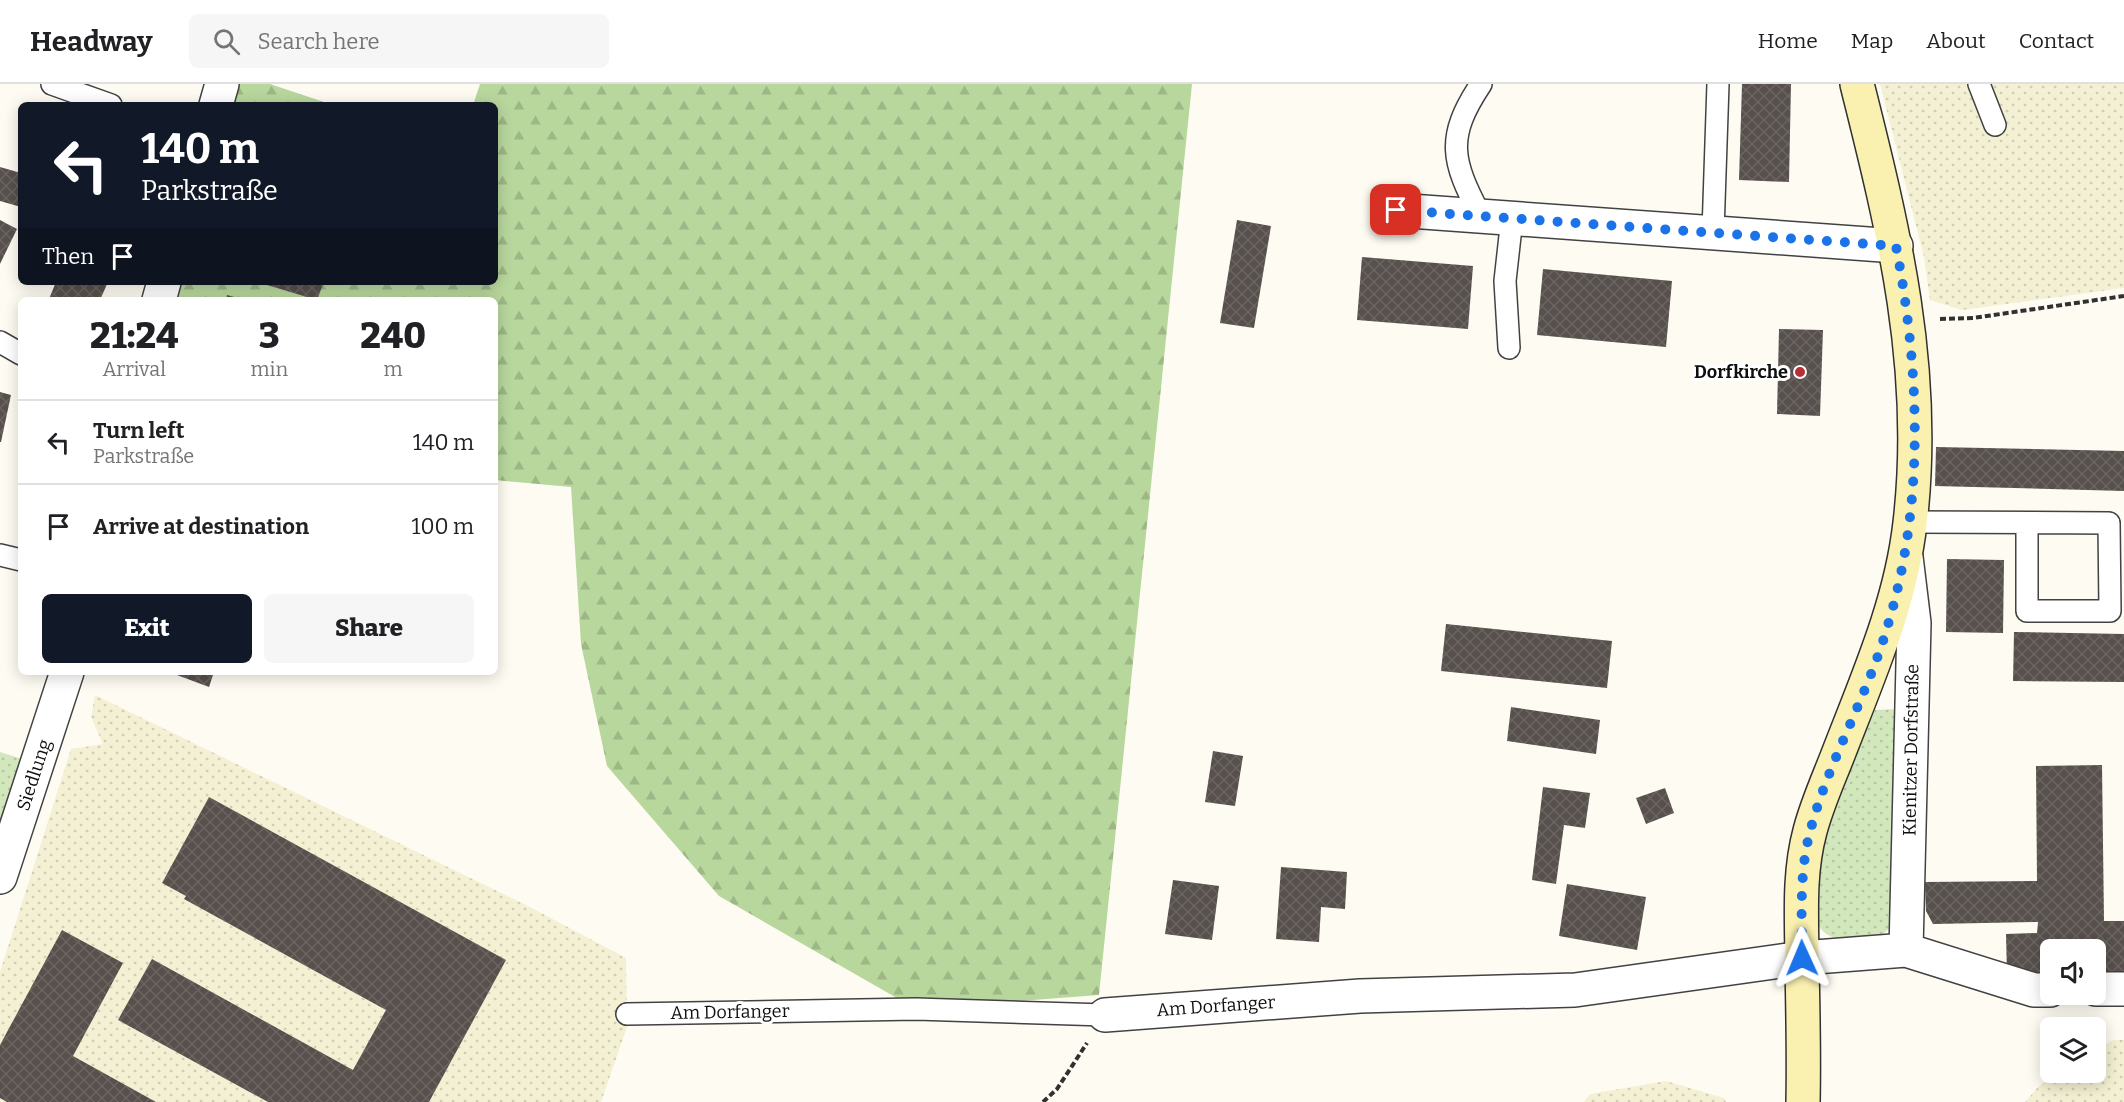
<!DOCTYPE html>
<html lang="en">
<head>
<meta charset="utf-8">
<style>
	:root { --surface:#fff; --page:#f6f6f6; --text:#202124; --muted:#757577; --line:#e0e0e0; --accent:#111827 }
	body { margin:0; font-family:Bitter,serif; background:var(--page); color:var(--text); height:100vh; display:flex; flex-direction:column; font-size:22px; white-space:nowrap }
	* { box-sizing:border-box; margin:0 }
	p { font-size:20px; color:var(--muted) }
	.icon { flex:none; width:33px; height:33px; fill:none; stroke:currentColor; stroke-width:2; stroke-linecap:round; stroke-linejoin:round }
	.map { position:relative; flex:1; overflow:hidden }
	.drawer { position:absolute; left:18px; top:213px; width:480px; height:378px; display:flex; flex-direction:column; background:var(--surface); border-radius:9px; box-shadow:0 3px 15px #0003 }
	.drawer>* { flex:none }
	.top-card { position:absolute; left:18px; top:18px; width:480px; height:183px; border-radius:9px; box-shadow:0 3px 15px #0003; background:#111827; color:#fff; overflow:hidden }
	.controls { position:absolute; left:2040px; top:855px; display:grid; gap:12px }
	.controls a { display:grid; place-items:center; width:66px; height:66px; border-radius:9px; background:var(--surface); box-shadow:0 3px 15px #0003; font-size:30px }
	.pin { position:absolute; display:grid; place-items:center; width:51px; height:51px; color:#fff; margin:-26px; border-radius:12px; box-shadow:0 3px 9px #0006 }
	.me { position:absolute; width:66px; margin:-33px; rotate:359deg; stroke-linejoin:round; filter:drop-shadow(0 0 4px #0008) }
	.turn { display:flex; align-items:center; gap:21px; height:126px; padding:0 24px; font-size:27px }
	.turn .icon { width:78px; height:78px; stroke-width:2.5 }
	.turn b { display:block; font-size:42px; line-height:51px }
	.then { display:flex; align-items:center; height:57px; padding:0 24px; background:#0003; gap:12px; font-size:22px }
	.eta { display:flex; justify-content:space-evenly; align-items:center; height:102px; text-align:center }
	.eta b { font-size:36px; font-weight:800; line-height:42px }
	.button { display:flex; gap:12px; margin-top:auto; padding:12px 24px }
	.button a { flex:1; height:69px; border-radius:9px; background:var(--accent); color:#fff; font-size:24px; font-weight:800; line-height:69px; text-align:center }
	.button a+a { background:var(--page); color:var(--text) }
	ul { padding:0; list-style:none }
	li { display:flex; align-items:center; gap:18px; height:84px; padding:0 24px; border-top:2px solid var(--line) }
	li div { flex:1 }
	li b { display:block; font-size:22px }
	li em { font-style:normal }
	header { display:flex; align-items:center; gap:36px; box-sizing:border-box; height:84px; padding:0 30px; background:var(--surface); border-bottom:2px solid var(--line) }
	header strong { font-size:28px }
	nav { display:flex; gap:33px; margin-inline-start:auto; font-size:21px }
	.search { width:420px; height:54px; background:var(--page); display:flex; align-items:center; gap:15px; box-sizing:border-box; padding:0 21px; border-radius:9px; color:var(--muted); font-size:22px }
	.map>svg:first-child { display:block }
	.farmland { fill:url(#farmland-dots) }
	.grass { fill:url(#grass-dots) }
	.forest { fill:url(#forest-firs) }
	.building { fill:url(#building-cross-hatch) }
	.lines { fill:none; stroke-linecap:round; stroke-linejoin:round }
	.lane-casing { stroke:#424242; stroke-width:24 }
	.street-casing { stroke:#424242; stroke-width:36 }
	.secondary-casing { stroke:#313131; stroke-width:36 }
	.path { stroke:#313131; stroke-width:4; stroke-dasharray:6 3; stroke-linecap:butt }
	.lane { stroke:#fff; stroke-width:21 }
	.street { stroke:#fff; stroke-width:33 }
	.secondary { stroke:#faf1b1; stroke-width:33 }
	.route { stroke:#1a73e8; stroke-width:10; stroke-dasharray:0 18 }
	.poi-dot { fill:#b82e36; stroke:#fff; stroke-width:2 }
	.labels { text-anchor:middle; stroke-width:6; stroke-linejoin:round; paint-order:stroke }
	.poi-label { font-size:18px; font-weight:bold; fill:#0f0f0f; stroke:#fff; text-anchor:end }
	.street-label { font-size:18px; fill:#0f0f0f; stroke:#fff }
</style>
</head>
<body>
<header>
<strong>Headway</strong>
<div class="search"><svg class="icon" aria-label="search" viewBox="0 0 24 24"><circle cx="10" cy="10" r="6"/><path d="M15 15l6 6"/></svg>Search here</div>
<nav><a>Home</a><a>Map</a><a>About</a><a>Contact</a></nav>
</header>
<div class="map">
<svg width="2124" height="1018" viewBox="0 0 2124 1018">
	<defs>
		<pattern id="farmland-dots" width="8" height="8" patternUnits="userSpaceOnUse" patternTransform="scale(1.5)"><rect width="8" height="8" fill="#f3f0d3"/><path d="M2 2h.1M6 6h.1" fill="none" stroke="#cfcdb4" stroke-width="1.8" stroke-linecap="round"/></pattern>
		<pattern id="grass-dots" width="8" height="8" patternUnits="userSpaceOnUse" patternTransform="scale(1.5)"><rect width="8" height="8" fill="#d3e7bd"/><path d="M2 2h.1M6 6h.1" fill="none" stroke="#b4c5a1" stroke-width="1.8" stroke-linecap="round"/></pattern>
		<pattern id="forest-firs" width="22" height="20" patternUnits="userSpaceOnUse" patternTransform="scale(1.5)"><rect width="22" height="20" fill="#b8d79d"/><path d="M5 1l3.5 6h-7zM16 11l3.5 6h-7z" fill="#9db786"/></pattern>
		<pattern id="building-cross-hatch" width="8" height="8" patternUnits="userSpaceOnUse" patternTransform="scale(1.5)"><rect width="8" height="8" fill="#57504c"/><path d="M0 0l8 8M0 8l8-8" fill="none" stroke="#6a6561"/></pattern>
	</defs>
	<rect width="100%" height="100%" fill="#fefcf2"/>
	<path class="farmland" d="M1880,0H2124V204L1962,226L1930,216L1924,173Z
		M95,611L528,822L626,874L627,943L601,1018H0V888L71,665L103,660L91,633Z
		M2113,956H2124V1018H2025L2039,1002L2061,989L2096,988V967Z
		M1666,997L1724,1014L1726,1018H1584L1590,1010Z"/>
	<path class="grass" d="M1897,625V831C1884,853 1881,857 1854,856C1838,856 1819,853 1815,832C1814,824 1817,813 1817,805C1822,741 1851,684 1875,626Z
		M0,668L38,680L0,771Z"/>
	<path class="forest" d="M222,0H270L333,21H216Z
		M480,0H1192L1099,911L916,925L719,812L607,682L581,560L571,403L495,396V216H159L164,198H495V21H473Z"/>
	<path class="building" d="M1742,0H1791L1789,98L1739,96Z
		M0,83L21,89V123L0,117Z
		M0,136L17,145L0,180Z
		M1237,136L1271,142L1254,244L1220,239Z
		M1362,173L1473,182L1468,245L1357,236Z
		M1543,185L1672,197L1666,263L1537,251Z
		M56,198H108L100,216H51L49,215Z
		M268,198H324L317,216L267,201Z
		M227,211L242,215V216H226Z
		M1779,245L1823,246L1820,332L1777,330Z
		M0,308L11,311L1,358H0Z
		M1936,363L2124,367V407L1935,402Z
		M1947,475L2004,476L2003,549L1946,548Z
		M1446,540L1612,557L1607,604L1441,587Z
		M2014,548L2124,550V598L2013,597Z
		M169,588H214L209,603Z
		M1511,623L1600,636L1596,670L1507,657Z
		M1213,667L1243,672L1235,722L1205,718Z
		M2102,681L2104,837H2124V889L2096,890V866H2050V890L2007,891L2006,850L2037,849L2038,838L1933,840L1926,827L1925,798L2037,797L2036,682Z
		M1543,703L1590,709L1585,744L1564,741L1556,800L1532,796Z
		M1665,704L1674,729L1646,740L1636,714Z
		M209,713L506,876L429,1018H268L118,936L152,875L353,986L386,926L184,815L186,812L162,799Z
		M1281,783L1347,788L1345,825L1321,823L1319,858L1276,855Z
		M1173,796L1219,802L1212,856L1165,850Z
		M1567,800L1646,813L1637,866L1559,852Z
		M62,846L123,879L73,972L156,1018H7L0,1014V961Z"/>
	<g class="lines">
		<g class="lane-casing">
			<path id="lane" d="M52,0L111,21
				M1979,0L1995,41
				M1480,131C1452,77 1445,54 1481,0
				M1713,148L1718,0
				M0,258L21,270
				M1509,264L1505,197L1512,134
				M1910,438L2109,439L2110,527H2027V439
				M0,471L21,476
				M627,930L916,925L1105,931"/>
		</g>
		<g class="street-casing">
			<path id="street" d="M216,21L222,0
				M1396,126L1896,162
				M159,216L164,198
				M0,793L67,588
				M1906,866L1914,539L1906,473
				M2096,905H2124
				M1105,931L1360,912L1575,906L1802,874L1906,866L2034,906H2050"/>
		</g>
		<g class="secondary-casing">
			<path id="secondary" d="M1803,1018C1804,973 1803,927 1802,882C1802,837 1798,791 1810,747C1817,720 1829,694 1839,668C1868,593 1901,519 1910,439C1928,286 1894,147 1857,0"/>
		</g>
		<path class="path" d="M1940,235L1973,234L2124,212
			M1043,1018L1057,1005L1087,959"/>
		<use href="#lane" class="lane"/>
		<use href="#street" class="street"/>
		<use href="#secondary" class="secondary"/>
	</g>
	<g class="lines">
		<path class="route" d="M1396,126L1896,162C1920,288 1925,420 1887,544C1867,613 1828,678 1810,748C1799,789 1802,832 1802,874"/>
	</g>
	<circle class="poi-dot" cx="1800" cy="288" r="6"/>
	<g class="labels">
		<g class="poi-label">
			<text x="1788" y="294">Dorfkirche</text>
		</g>
		<g class="street-label">
			<text transform="translate(1911 666) rotate(-89)" y="6">Kienitzer Dorfstraße</text>
			<text transform="translate(34 691) rotate(-72)" y="6">Siedlung</text>
			<text transform="translate(1216 922) rotate(-4)" y="6">Am Dorfanger</text>
			<text transform="translate(730 928) rotate(-1)" y="6">Am Dorfanger</text>
		</g>
	</g>
</svg>
<div class="controls">
<a><svg class="icon" aria-label="sound" viewBox="0 0 24 24"><path d="M4 9h4l5-4v14l-5-4H4zM17 9q2 3 0 6"/></svg></a>
<a><svg class="icon" aria-label="layers" viewBox="0 0 24 24"><path d="M12 4l9 5-9 5-9-5zM3 14l9 5 9-5"/></svg></a>
</div>
<div class="pin" style="left:1396px;top:126px;background:#d93025"><svg class="icon" aria-label="arrive" viewBox="0 0 24 24"><path d="M6 21V4h12l-3 4 3 4H6"/></svg></div>
<svg class="me" style="left:1802px;top:874px" viewBox="-20 -20 40 40"><path d="M0-17L14 15 0 8-14 15z" fill="#1a73e8" stroke="#fff" stroke-width="4"/></svg>
<div class="top-card">
<div class="turn"><svg class="icon" aria-label="left" viewBox="0 0 24 24"><path d="M17 20v-9H6M10 6l-5 5 5 5"/></svg><div><b>140 m</b>Parkstraße</div></div>
<div class="then">Then<svg class="icon" aria-label="arrive" viewBox="0 0 24 24"><path d="M6 21V4h12l-3 4 3 4H6"/></svg></div>
</div>
<section class="drawer">
<div class="eta">
<div><b>21:24</b><p>Arrival</p></div>
<div><b>3</b><p>min</p></div>
<div><b>240</b><p>m</p></div>
</div>
<ul>
<li><svg class="icon" aria-label="left" viewBox="0 0 24 24"><path d="M17 20v-9H6M10 6l-5 5 5 5"/></svg><div><b>Turn left</b><p>Parkstraße</p></div><em>140 m</em></li>
<li><svg class="icon" aria-label="arrive" viewBox="0 0 24 24"><path d="M6 21V4h12l-3 4 3 4H6"/></svg><div><b>Arrive at destination</b></div><em>100 m</em></li>
</ul>
<div class="button"><a>Exit</a><a>Share</a></div>
</section>
</div>
</body>
</html>
